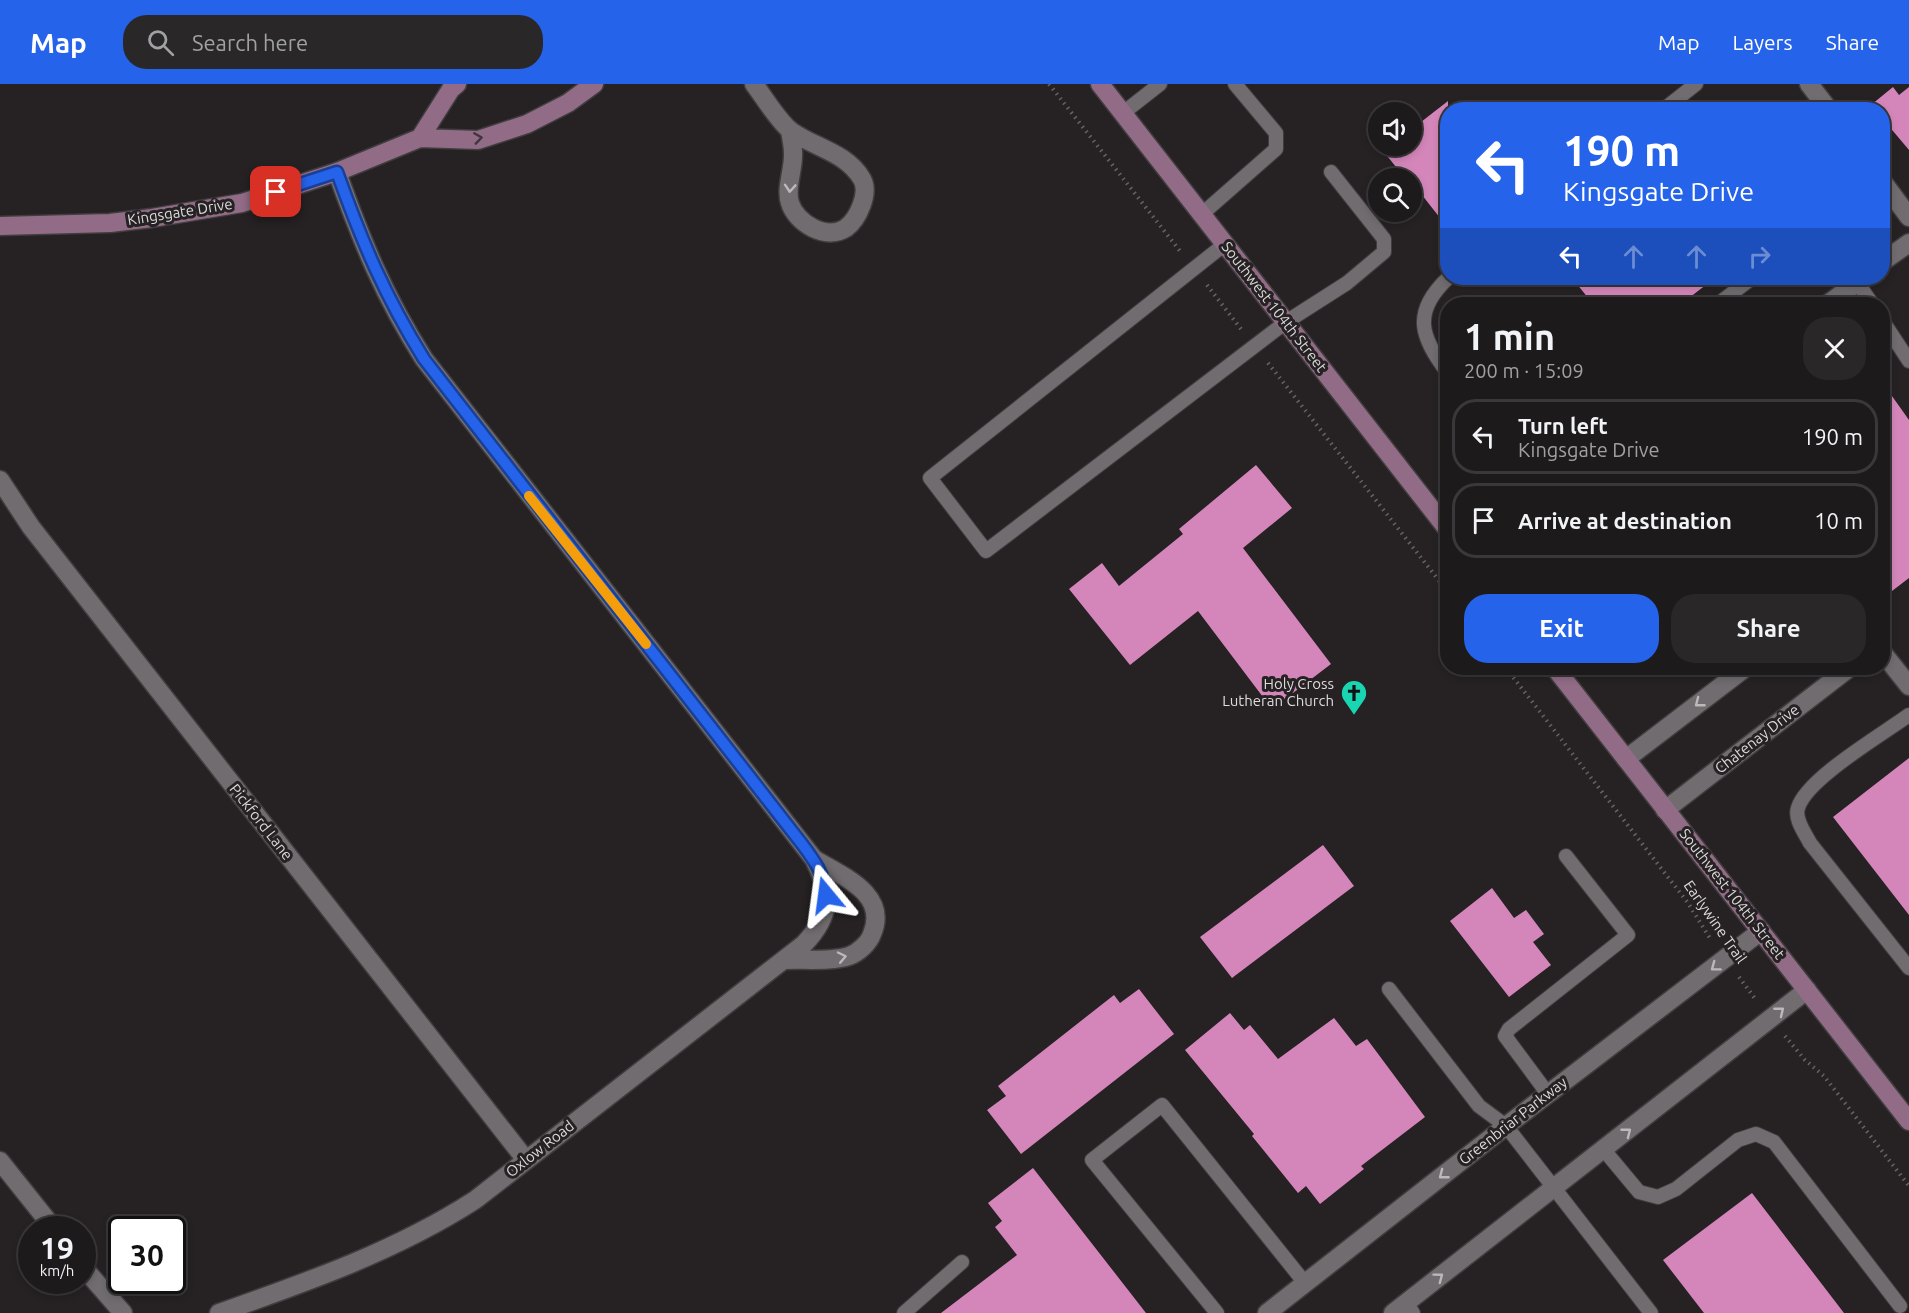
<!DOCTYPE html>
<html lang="en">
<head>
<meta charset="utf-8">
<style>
	:root { --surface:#1c1a1b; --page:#292728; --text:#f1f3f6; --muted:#a0a1a3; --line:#3a383a; --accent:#2563eb }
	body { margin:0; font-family:Ubuntu,sans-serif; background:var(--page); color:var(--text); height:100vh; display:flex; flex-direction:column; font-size:22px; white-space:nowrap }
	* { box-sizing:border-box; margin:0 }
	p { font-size:20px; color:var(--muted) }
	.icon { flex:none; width:33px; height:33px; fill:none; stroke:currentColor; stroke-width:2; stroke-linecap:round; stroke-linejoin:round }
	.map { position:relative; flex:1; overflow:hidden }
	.drawer { position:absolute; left:1440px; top:213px; width:450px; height:378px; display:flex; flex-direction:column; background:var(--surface); border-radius:24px; box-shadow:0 3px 9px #0003,0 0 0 2px var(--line) }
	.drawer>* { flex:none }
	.hud { position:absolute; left:1440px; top:18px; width:450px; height:183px; border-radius:24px; box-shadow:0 3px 9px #0003,0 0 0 2px var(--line); background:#2563eb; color:#fff; overflow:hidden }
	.tools { position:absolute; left:1368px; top:18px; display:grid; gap:12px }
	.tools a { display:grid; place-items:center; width:54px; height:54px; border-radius:50%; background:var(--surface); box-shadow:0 3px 9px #0003,0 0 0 2px var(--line); font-size:30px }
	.speed { position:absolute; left:18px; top:1132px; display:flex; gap:12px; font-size:30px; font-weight:700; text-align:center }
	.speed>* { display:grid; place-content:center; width:78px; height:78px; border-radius:50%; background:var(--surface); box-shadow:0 3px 9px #0003,0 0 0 2px var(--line); line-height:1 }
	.speed small { font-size:15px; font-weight:400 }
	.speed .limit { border:3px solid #111; border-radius:9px; background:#fff; color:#111 }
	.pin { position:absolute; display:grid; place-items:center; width:51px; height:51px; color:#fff; margin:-26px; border-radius:12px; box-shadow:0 3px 9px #0006 }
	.me { position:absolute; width:66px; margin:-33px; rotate:344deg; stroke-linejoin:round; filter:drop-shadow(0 0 4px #0008) }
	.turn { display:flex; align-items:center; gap:21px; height:126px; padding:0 24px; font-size:27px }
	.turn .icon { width:78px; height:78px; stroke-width:2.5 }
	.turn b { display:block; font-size:42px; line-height:51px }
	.lanes { display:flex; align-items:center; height:57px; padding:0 24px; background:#0003; justify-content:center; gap:30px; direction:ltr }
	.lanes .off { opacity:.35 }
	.round { display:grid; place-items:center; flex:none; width:63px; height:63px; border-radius:24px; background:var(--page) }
	.head { display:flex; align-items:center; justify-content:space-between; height:102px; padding:0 24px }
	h1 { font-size:36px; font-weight:600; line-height:45px }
	.cta { display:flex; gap:12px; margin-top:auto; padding:12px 24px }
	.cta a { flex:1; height:69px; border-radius:24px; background:var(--accent); color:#fff; font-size:24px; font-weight:600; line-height:69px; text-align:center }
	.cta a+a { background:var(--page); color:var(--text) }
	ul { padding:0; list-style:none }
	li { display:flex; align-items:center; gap:18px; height:75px; margin:0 12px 9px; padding:0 12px; border:3px solid var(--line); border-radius:24px }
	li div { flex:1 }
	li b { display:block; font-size:22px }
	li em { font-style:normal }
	header { display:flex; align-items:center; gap:36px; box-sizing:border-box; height:84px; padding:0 30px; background:var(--accent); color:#fff }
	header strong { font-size:28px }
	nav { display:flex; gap:33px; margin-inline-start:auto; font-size:21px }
	.search { width:420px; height:54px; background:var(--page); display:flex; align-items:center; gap:15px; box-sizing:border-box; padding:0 21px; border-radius:24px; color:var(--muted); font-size:22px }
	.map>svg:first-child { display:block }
	.building { fill:#d486ba }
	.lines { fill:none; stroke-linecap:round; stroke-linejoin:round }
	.lane-casing { stroke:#403d3f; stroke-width:16 }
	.street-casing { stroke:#403d3f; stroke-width:21 }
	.secondary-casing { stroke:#403d3f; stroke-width:21 }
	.path { stroke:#676365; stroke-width:4; stroke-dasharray:1.5 4.5; stroke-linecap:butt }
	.lane { stroke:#706c6f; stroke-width:14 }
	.street { stroke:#706c6f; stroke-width:18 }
	.secondary { stroke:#926c86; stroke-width:18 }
	.oneway { stroke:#41343c }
	.oneway2 { stroke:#bcb9bb }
	.route-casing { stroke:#184099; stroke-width:15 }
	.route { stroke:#2563eb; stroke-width:10 }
	.slow { stroke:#f59e0b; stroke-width:10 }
	.labels { text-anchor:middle; stroke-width:6; stroke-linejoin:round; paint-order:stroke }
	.street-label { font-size:15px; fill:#dddadc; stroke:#262224 }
	.poi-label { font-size:15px; fill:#dddadc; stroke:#262224; text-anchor:end }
</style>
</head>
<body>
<header>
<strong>Map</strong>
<div class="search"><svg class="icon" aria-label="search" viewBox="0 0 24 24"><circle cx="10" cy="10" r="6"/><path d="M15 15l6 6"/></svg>Search here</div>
<nav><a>Map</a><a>Layers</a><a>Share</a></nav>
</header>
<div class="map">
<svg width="1909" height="1229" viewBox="0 0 1909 1229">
	<rect width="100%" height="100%" fill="#262224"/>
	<path class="building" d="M1893,3L1899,11L1909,3V66L1882,34V26H1875L1871,21Z
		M1448,17V144L1418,106L1415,108L1412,103V94H1405L1379,62H1412V45Z
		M1572,194H1715L1681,220H1593Z
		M1882,298L1909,336V494L1892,507L1882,494Z
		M1256,381L1292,424L1243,464L1331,580L1272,625L1198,527L1130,581L1069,505L1102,479L1119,502L1183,450L1179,445Z
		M1909,674V831L1833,733Z
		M1323,761L1354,802L1232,894L1200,853Z
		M1492,804L1514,834L1526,826L1544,850L1533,858L1551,881L1509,913L1450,837Z
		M1139,905L1174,950L1021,1070L987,1026L1006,1012L998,1002L1114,911L1120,919Z
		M1230,929L1244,946L1250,941L1278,975L1334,934L1356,962L1367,955L1425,1033L1361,1082L1364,1085L1320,1120L1306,1102L1298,1109L1252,1052L1254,1050L1185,966Z
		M1033,1084L1146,1229H941L1017,1171L995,1143L1002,1137L988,1119Z
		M1752,1109L1844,1229H1704L1663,1176Z"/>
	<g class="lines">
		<g class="lane-casing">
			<path id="lane" d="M1663,26L1696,0
				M1123,29L1160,0
				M1202,130L1276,65V49L1235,0
				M1225,160L930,394L986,467L1286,238L1347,199L1384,168V155L1331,88
				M1857,198L1872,220
				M1718,220L1752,194
				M1882,236L1909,277
				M1448,289C1420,253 1412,228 1448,194
				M1909,631C1883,650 1806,695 1798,724C1794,735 1805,749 1810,759L1909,884
				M1389,905L1479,1022L1506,1042L1651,1229
				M1548,1010L1505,952L1509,945L1628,851L1566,772
				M1604,1066L1639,1108L1658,1113L1676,1105L1738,1056L1756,1050L1774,1058L1900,1222
				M1406,1219L1413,1229
				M904,1229L962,1178
				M1217,1229L1092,1076L1162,1021L1305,1199"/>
		</g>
		<g class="street-casing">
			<path id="street" d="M754,0C764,13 778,37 791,47C815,64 846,68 862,95C870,109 858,135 846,144C826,157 796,139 790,119C785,104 794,85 793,69C793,61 791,54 790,46
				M1809,0L1829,26
				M1882,97L1909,133
				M1882,178L1909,159
				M1828,220L1863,194
				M0,396L31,443L526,1076
				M1882,568L1909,602
				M1626,675L1745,584
				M1665,726L1849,584
				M784,876C804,875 831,878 849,872C858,869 869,859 872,850C889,810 842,792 814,775
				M0,1077L55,1146
				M82,1182L123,1229
				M219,1229C307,1198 396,1167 475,1116L804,860C832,831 831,809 814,775L424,275C384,212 362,158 337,88
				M1267,1229L1506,1042L1761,847
				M1393,1229L1807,906"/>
		</g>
		<g class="secondary-casing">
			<path id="secondary" d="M1100,0L1448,446
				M420,54L451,5L457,0
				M0,142L110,139L152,134L242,119L337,88L420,54L478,56L527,40L568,19L594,0
				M1555,584L1909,1037"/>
		</g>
		<path class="path" d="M1049,0L1180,167
			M1207,201L1241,245
			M1268,279L1448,508
			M1506,584L1688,819L1711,856
			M1739,893L1756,916
			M1785,952L1805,976L1824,992L1909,1102"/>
		<use href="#lane" class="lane"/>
		<use href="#street" class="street"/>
		<use href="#secondary" class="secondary"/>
	</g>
	<defs><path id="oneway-chevron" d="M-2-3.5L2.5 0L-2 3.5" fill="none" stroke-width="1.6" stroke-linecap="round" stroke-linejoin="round" transform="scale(1.5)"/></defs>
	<use class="oneway" href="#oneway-chevron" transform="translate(478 54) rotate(-8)"/>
	<g class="oneway2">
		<use href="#oneway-chevron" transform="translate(790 104) rotate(94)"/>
		<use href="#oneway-chevron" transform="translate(1699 619) rotate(142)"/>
		<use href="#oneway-chevron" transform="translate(842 873) rotate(-12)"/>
		<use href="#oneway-chevron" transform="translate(1715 883) rotate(143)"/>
		<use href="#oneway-chevron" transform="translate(1780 927) rotate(-39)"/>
		<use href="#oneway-chevron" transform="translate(1627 1048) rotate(-38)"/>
		<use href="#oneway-chevron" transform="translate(1443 1091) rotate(142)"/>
		<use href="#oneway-chevron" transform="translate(1439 1193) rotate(-37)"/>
	</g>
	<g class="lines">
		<g class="route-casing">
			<path id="route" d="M276,108L337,88C362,158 385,212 424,275L802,760C814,776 825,791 826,811"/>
		</g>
		<use href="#route" class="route"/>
		<path class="slow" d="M529,412L646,560"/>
	</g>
	<defs>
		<g id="church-pin" transform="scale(1.35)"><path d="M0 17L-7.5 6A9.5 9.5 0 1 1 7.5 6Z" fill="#19d5b2" stroke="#262224"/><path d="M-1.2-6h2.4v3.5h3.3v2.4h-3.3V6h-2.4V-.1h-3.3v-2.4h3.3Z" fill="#111"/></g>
	</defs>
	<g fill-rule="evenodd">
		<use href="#church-pin" x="1354" y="609"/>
	</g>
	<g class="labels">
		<g class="street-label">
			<text transform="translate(180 128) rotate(-9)" y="5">Kingsgate Drive</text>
			<text transform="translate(1274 223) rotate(52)" y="5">Southwest 104th Street</text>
			<text transform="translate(1757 655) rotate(-38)" y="5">Chatenay Drive</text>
			<text transform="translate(261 738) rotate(52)" y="5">Pickford Lane</text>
			<text transform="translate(1732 810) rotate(52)" y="5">Southwest 104th Street</text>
			<text transform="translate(1715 838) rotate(55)" y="5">Earlywine Trail</text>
			<text transform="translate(1513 1037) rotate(-38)" y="5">Greenbriar Parkway</text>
			<text transform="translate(540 1065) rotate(-38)" y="5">Oxlow Road</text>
		</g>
		<g class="poi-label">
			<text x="1334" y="605">Holy Cross<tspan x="1334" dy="17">Lutheran Church</tspan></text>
		</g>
	</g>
</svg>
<div class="tools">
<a><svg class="icon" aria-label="sound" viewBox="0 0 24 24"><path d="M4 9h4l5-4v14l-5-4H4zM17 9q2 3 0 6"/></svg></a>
<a><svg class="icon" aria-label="search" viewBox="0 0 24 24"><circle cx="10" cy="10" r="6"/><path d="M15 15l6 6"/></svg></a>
</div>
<div class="speed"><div>19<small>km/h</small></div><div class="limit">30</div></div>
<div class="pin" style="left:276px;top:108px;background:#d93025"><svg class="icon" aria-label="arrive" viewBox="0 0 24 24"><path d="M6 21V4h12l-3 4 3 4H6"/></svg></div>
<svg class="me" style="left:826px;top:811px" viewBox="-20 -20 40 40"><path d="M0-17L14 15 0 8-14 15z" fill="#2563eb" stroke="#fff" stroke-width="4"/></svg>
<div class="hud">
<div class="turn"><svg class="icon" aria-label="left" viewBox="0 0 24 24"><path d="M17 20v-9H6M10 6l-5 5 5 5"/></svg><div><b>190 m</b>Kingsgate Drive</div></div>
<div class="lanes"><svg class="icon" aria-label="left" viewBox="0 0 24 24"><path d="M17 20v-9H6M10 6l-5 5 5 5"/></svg><svg class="icon off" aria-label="ahead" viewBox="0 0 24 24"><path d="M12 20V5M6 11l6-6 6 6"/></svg><svg class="icon off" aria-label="ahead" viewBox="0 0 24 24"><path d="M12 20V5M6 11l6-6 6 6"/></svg><svg class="icon off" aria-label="right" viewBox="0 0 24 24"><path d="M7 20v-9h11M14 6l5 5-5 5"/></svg></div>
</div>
<section class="drawer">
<div class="head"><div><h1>1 min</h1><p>200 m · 15:09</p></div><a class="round"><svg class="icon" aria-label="close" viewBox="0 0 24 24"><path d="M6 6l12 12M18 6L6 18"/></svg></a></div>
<ul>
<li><svg class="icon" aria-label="left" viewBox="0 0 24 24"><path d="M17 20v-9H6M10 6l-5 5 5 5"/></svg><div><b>Turn left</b><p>Kingsgate Drive</p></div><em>190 m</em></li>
<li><svg class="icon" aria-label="arrive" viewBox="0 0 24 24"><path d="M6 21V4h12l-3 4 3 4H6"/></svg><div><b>Arrive at destination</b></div><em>10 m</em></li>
</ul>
<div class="cta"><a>Exit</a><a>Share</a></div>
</section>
</div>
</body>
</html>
